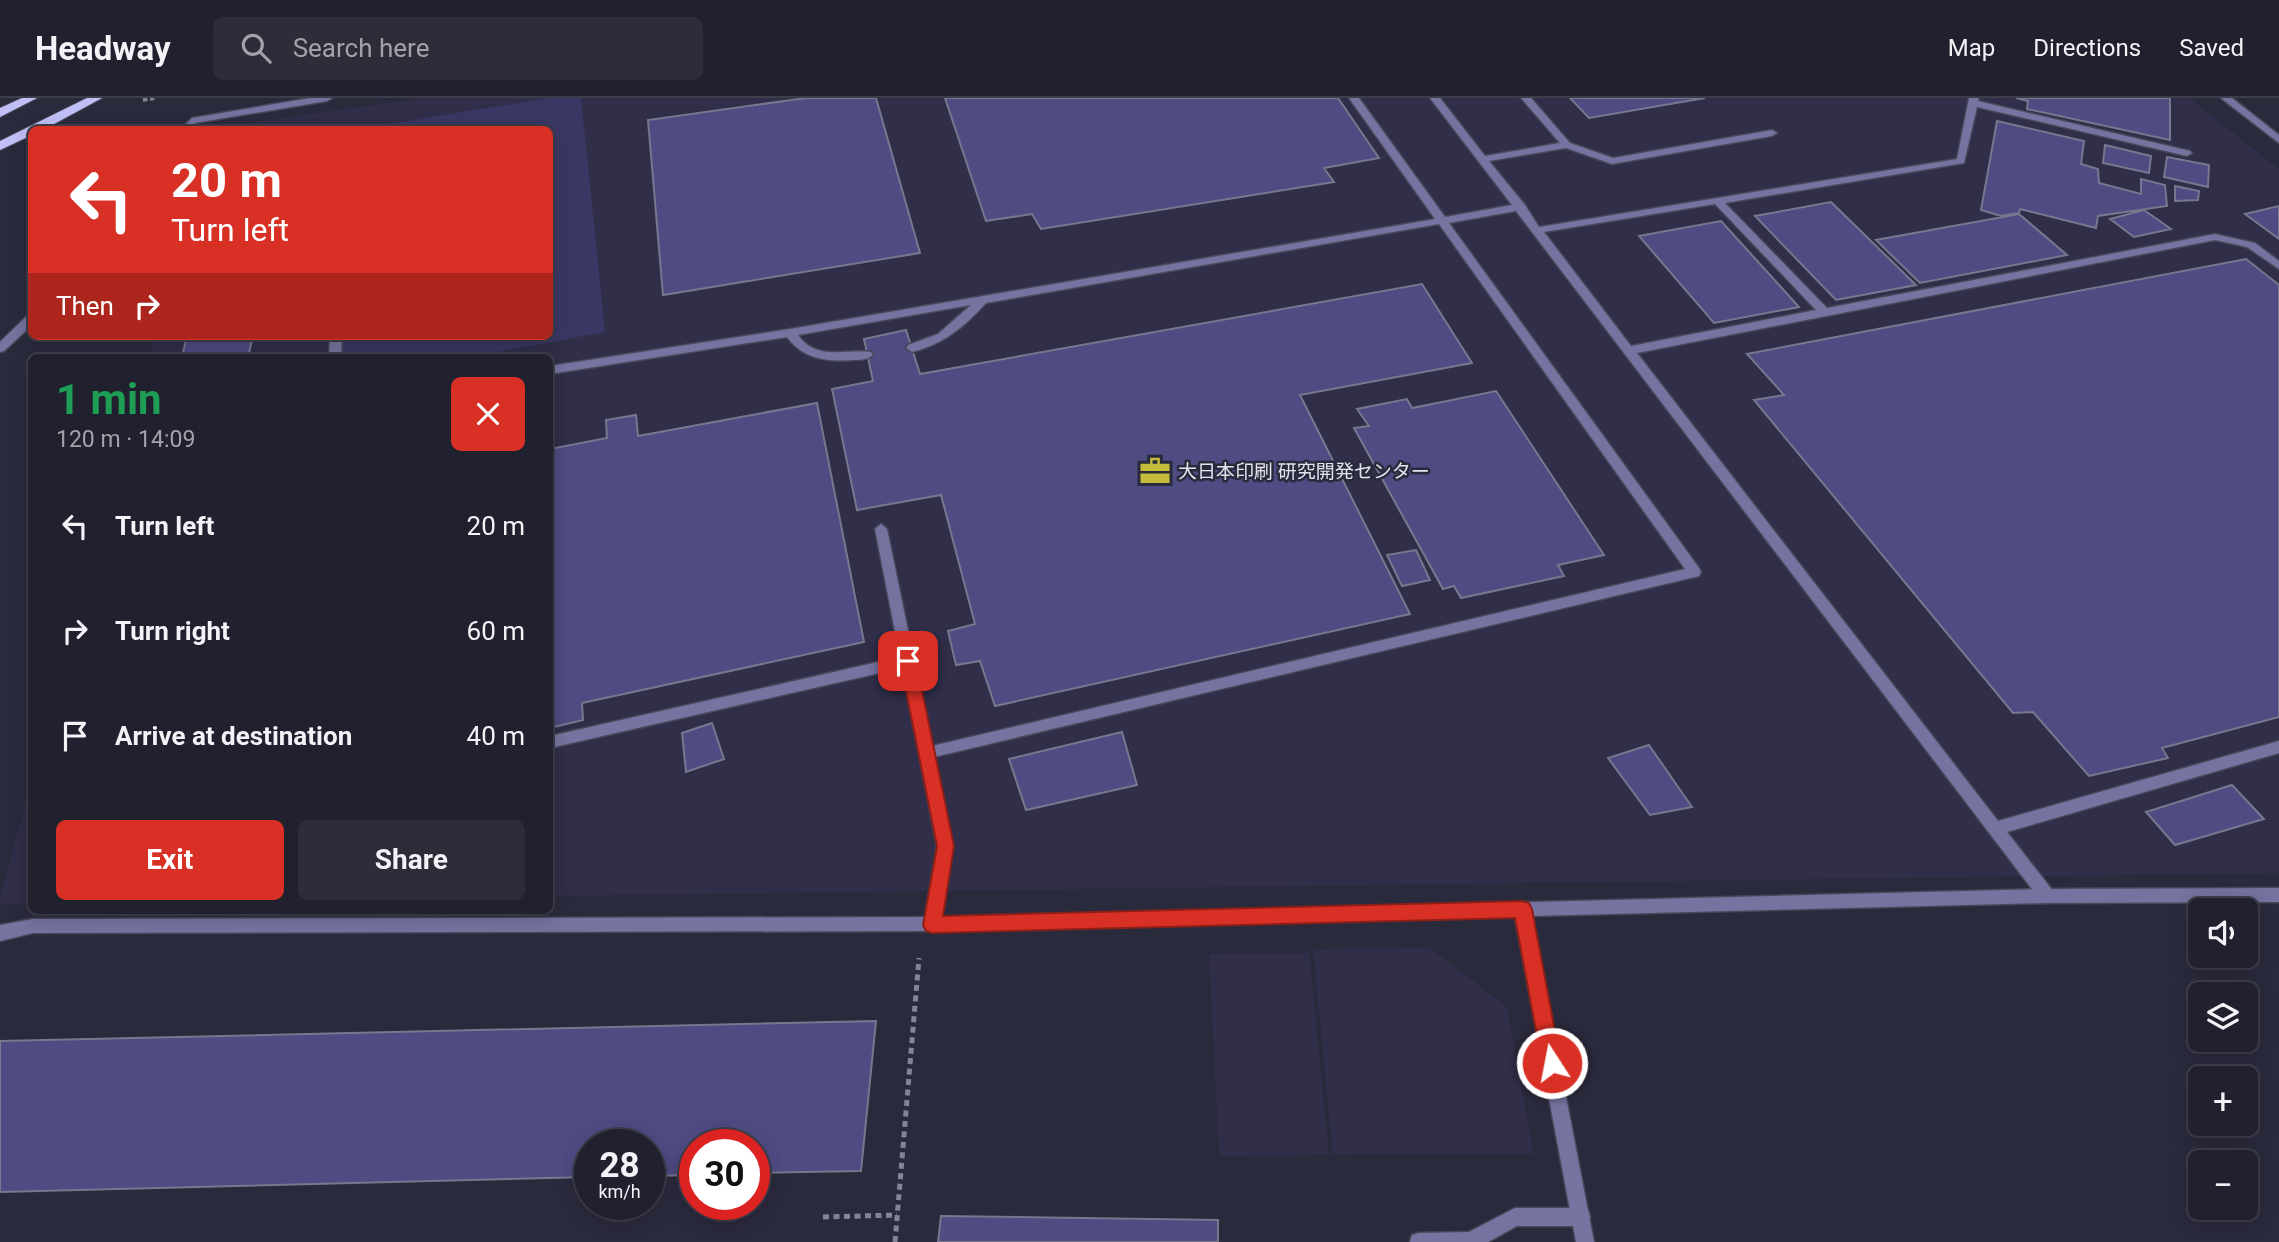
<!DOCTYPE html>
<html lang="en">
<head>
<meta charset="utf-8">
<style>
	:root { --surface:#20202e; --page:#2d2d3a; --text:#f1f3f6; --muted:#a2a3aa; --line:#3d3e4a; --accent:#d93025 }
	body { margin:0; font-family:Roboto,"Noto Sans JP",sans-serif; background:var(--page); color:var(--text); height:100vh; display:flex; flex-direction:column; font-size:26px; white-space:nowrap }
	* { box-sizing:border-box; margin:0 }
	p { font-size:23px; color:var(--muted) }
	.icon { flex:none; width:38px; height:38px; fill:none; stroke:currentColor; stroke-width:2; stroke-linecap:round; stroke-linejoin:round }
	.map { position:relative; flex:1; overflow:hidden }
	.sheet { position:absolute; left:28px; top:256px; width:525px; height:560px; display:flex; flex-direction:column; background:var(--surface); border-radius:10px; box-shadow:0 4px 18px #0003,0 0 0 2px var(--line) }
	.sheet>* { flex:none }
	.banner { position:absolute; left:28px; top:28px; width:525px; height:214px; border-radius:10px; box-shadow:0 4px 18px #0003,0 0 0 2px var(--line); background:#d93025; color:#fff; overflow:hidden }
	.fabs { position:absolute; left:2188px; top:800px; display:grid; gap:14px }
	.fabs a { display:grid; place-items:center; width:70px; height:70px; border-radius:10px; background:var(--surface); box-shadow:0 4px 18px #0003,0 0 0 2px var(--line); font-size:35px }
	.speed { position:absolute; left:574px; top:1031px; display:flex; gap:14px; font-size:35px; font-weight:700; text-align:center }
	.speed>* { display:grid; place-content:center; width:91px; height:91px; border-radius:50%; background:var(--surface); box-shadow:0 4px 18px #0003,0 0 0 2px var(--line); line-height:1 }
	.speed small { font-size:18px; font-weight:400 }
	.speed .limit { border:10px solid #d22; background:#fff; color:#111 }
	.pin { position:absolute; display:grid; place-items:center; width:60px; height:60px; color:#fff; margin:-30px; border-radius:14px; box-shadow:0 4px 10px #0006 }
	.me { position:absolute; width:77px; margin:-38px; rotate:349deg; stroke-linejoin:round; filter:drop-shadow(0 0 5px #0008) }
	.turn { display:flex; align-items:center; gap:24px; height:147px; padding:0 28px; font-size:32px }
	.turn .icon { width:91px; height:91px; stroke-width:2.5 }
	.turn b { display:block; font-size:49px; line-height:60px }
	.then { display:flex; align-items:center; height:66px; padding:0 28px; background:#0003; gap:14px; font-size:26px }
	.round { display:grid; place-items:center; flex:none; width:74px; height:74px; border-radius:10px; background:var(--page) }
	.overview { display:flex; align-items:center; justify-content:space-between; height:119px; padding:0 28px }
	h1 { font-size:42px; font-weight:700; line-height:52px; color:#1e9e55 }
	.primary-button { display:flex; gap:14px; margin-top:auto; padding:14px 28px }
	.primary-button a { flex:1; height:80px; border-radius:10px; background:var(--accent); color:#fff; font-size:28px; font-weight:700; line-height:80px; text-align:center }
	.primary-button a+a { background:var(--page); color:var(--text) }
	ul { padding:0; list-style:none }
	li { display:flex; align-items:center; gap:21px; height:105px; padding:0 28px }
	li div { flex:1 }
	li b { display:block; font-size:26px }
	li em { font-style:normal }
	header { display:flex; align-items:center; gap:42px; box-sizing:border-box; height:98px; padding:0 35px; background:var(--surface); border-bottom:2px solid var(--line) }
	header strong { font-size:33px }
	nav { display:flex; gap:38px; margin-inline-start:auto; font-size:24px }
	.search { width:490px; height:63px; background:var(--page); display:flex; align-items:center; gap:18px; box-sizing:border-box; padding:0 24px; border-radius:10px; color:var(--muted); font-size:26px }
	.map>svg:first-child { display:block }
	.built { fill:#302e48 }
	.green { fill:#3a3764 }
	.building { fill:#4f4b83; stroke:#77778e; stroke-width:2 }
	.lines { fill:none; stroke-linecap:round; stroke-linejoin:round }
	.lane-casing { stroke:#474759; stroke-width:3 }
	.street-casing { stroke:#474759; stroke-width:3 }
	.primary-casing { stroke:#474759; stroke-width:2 }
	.path-far1 { stroke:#848494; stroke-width:3.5; stroke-dasharray:4.5 2.5; stroke-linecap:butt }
	.path { stroke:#848494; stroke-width:5; stroke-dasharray:6 4.5; stroke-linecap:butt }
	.lane { fill:#75739f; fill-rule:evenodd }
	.street { fill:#75739f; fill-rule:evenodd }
	.primary { fill:#c0bff6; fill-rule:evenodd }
	.route { fill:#d93025; stroke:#8d1f18; stroke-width:2 }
	.labels { text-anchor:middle; stroke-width:5; stroke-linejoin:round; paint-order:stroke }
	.poi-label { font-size:19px; fill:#e2e2ef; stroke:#2a2a3d; text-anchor:start }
</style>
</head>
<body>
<header>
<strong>Headway</strong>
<div class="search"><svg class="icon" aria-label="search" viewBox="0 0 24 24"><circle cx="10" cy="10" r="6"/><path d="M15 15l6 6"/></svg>Search here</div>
<nav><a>Map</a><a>Directions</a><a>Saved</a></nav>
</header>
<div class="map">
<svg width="2279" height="1144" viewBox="0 0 2279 1144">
	<rect width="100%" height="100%" fill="#2a2a3d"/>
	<path class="built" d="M422,0H2189L2279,71V775L550,798V259H149L154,238H550V32L206,31Z
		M31,685V805L0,806V800Z
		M1430,850L1507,909L1534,1056L1333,1057L1313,851Z
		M1309,855L1329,1057L1219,1058L1209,856Z"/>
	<path class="green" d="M549,0H581L605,234L470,259H339L341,238H550V32L359,31Z"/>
	<path class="building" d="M806,0H876L920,155L663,197L648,22Z
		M945,0H1338L1379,60L1324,70L1334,84L1041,131L1032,116L986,123Z
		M1570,0H1705L1589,20Z
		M2016,0H2170V42L2027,11L2028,3Z
		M1997,23L2084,43L2081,66L2098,71L2099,85L2141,96V81L2165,87L2167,108L2098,118L2096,130L2020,111L2019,115L2001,118L1981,112Z
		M2105,47L2151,58L2149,75L2103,65Z
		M2167,59L2209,67L2208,89L2164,79Z
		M2175,88L2199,93L2198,102L2175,103Z
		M1831,104L1916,187L1836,202L1755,118Z
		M2279,108V141L2245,116Z
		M2144,112L2171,131L2134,139L2110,121Z
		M2019,116L2067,157L1920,185L1876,142Z
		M1721,123L1799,209L1714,225L1639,138Z
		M2246,161L2279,187V619L2162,650L2168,660L2089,678L2033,614L2013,615L1754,302L1784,297L1747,256Z
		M1422,186L1472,265L1300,297L1410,516L995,608L980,563L956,567L948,533L975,526L941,397L857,412L832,291L873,283L864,241L906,232L920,276Z
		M187,238H253L248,259H182Z
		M1496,293L1604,457L1558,467L1564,478L1461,500L1454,488L1443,491L1354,330L1369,328L1357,311L1407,301L1412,310Z
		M817,305L864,544L582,605L583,622L550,630V351L607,340L606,322L636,317L638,338Z
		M1416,452L1430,482L1402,488L1387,457Z
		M712,625L724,661L686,674L682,635Z
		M1122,634L1137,687L1026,712L1009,661Z
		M1649,647L1692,709L1650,717L1608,660Z
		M2232,687L2264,721L2175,747L2146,714Z
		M876,923L861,1073L754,1075V1046H695V1077L649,1078V1046H590V1079L0,1094V943Z
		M941,1118L1218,1122V1144H938Z"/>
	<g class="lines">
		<g class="lane-casing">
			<path id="lane" d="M310,0H332L327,3L195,25L190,32H180L192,20Z
				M1349,0H1359L1445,119L1512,107L1430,0H1440L1485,58L1560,45L1521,0H1531L1570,45L1613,60L1772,32L1777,35L1772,38L1612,66L1566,50L1489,63L1525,107L1539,129L1957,61L1969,0H1979L1978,3L2190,53L2192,55L2187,58L1977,9L1964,65L1725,105L1827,210L2215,136L2255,145L2279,163V171L2247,149L2215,142L1637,255L1998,723L2279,643V655L2007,734L2053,793L2055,798L2053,803L2047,805L2041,803L1516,113L1449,125L1699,470L1701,474L1699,478L934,659L953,748L940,826L938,831L932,833L926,831L924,826L937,748L902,570L550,650V638L900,559L875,431L881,426L887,431L932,648L1685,471L1439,126L986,205C964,229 944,246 912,254L906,250L908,247L938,236L971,207L798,237C817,264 845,250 871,254L873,257C867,262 860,262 852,262C827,264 803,261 787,239L550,276V268L790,231L1435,121ZM1715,106L1816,212L1631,248L1544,134Z
				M330,238H342L341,259H329Z
				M1515,1110H1581L1588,1112L1590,1119L1588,1126L1581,1128H1517L1488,1144H1410L1412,1137L1419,1135L1469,1134Z"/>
		</g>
		<g class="street-casing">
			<path id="street" d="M2221,0H2232L2279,37V45Z
				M28,217H32V227L4,253L0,254V244Z
				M2279,790V804L2047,805L1531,818L1594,1144H1576L1515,819L932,833L33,835L0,843V827L33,821L932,819L2047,791Z"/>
		</g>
		<g class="primary-casing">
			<path id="primary" d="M22,0H37L0,19V10Z
				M87,0H102L43,32H32V37L0,52V43Z"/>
		</g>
		<path class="path-far1" d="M143,2L156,0"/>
		<path class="path" d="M823,1119L897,1117
			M895,1144L919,860"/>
		<use href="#lane" class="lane"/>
		<use href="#street" class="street"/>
		<use href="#primary" class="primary"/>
	</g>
	<path class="route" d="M908,556L916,563L954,748L943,818L1522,803L1529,805L1532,811L1561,965L1558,972L1552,975L1545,972L1542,965L1515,820L932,835L926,833L923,827L937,748L900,563Z"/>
	<defs>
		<g id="office-bare" transform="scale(2.415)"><path d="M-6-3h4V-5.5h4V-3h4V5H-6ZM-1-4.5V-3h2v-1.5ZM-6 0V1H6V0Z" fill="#c4bc3d" stroke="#2a2a3d" stroke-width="2.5" paint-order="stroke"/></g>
	</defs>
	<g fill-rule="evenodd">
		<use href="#office-bare" x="1155" y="373"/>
	</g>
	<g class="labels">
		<g class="poi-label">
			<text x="1178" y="380">大日本印刷 研究開発センター</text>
		</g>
	</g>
</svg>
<div class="fabs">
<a><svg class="icon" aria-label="sound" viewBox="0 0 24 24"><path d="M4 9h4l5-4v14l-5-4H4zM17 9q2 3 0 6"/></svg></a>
<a><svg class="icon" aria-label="layers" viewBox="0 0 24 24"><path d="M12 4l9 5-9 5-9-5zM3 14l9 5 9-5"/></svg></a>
<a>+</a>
<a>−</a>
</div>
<div class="speed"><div>28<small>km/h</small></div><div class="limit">30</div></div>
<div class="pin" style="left:908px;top:563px;background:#d93025"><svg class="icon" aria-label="arrive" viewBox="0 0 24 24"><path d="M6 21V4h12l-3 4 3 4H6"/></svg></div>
<svg class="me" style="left:1552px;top:965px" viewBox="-20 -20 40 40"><circle r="17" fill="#d93025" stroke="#fff" stroke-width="3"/><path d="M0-11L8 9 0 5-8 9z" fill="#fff"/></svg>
<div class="banner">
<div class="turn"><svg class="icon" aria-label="left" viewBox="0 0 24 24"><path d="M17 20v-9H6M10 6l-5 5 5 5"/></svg><div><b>20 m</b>Turn left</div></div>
<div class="then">Then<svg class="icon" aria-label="right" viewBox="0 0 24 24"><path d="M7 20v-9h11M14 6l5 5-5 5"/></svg></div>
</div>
<section class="sheet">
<div class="overview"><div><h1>1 min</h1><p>120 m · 14:09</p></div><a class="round" style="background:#d93025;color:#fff"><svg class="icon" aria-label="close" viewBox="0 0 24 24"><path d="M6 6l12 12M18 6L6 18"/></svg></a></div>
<ul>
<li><svg class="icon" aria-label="left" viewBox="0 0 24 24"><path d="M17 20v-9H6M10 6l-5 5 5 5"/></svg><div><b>Turn left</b></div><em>20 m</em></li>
<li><svg class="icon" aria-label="right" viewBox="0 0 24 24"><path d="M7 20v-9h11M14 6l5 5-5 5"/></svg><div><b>Turn right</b></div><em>60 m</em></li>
<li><svg class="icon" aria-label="arrive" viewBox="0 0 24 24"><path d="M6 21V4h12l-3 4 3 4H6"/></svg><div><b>Arrive at destination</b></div><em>40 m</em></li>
</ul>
<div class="primary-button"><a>Exit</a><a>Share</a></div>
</section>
</div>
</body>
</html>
